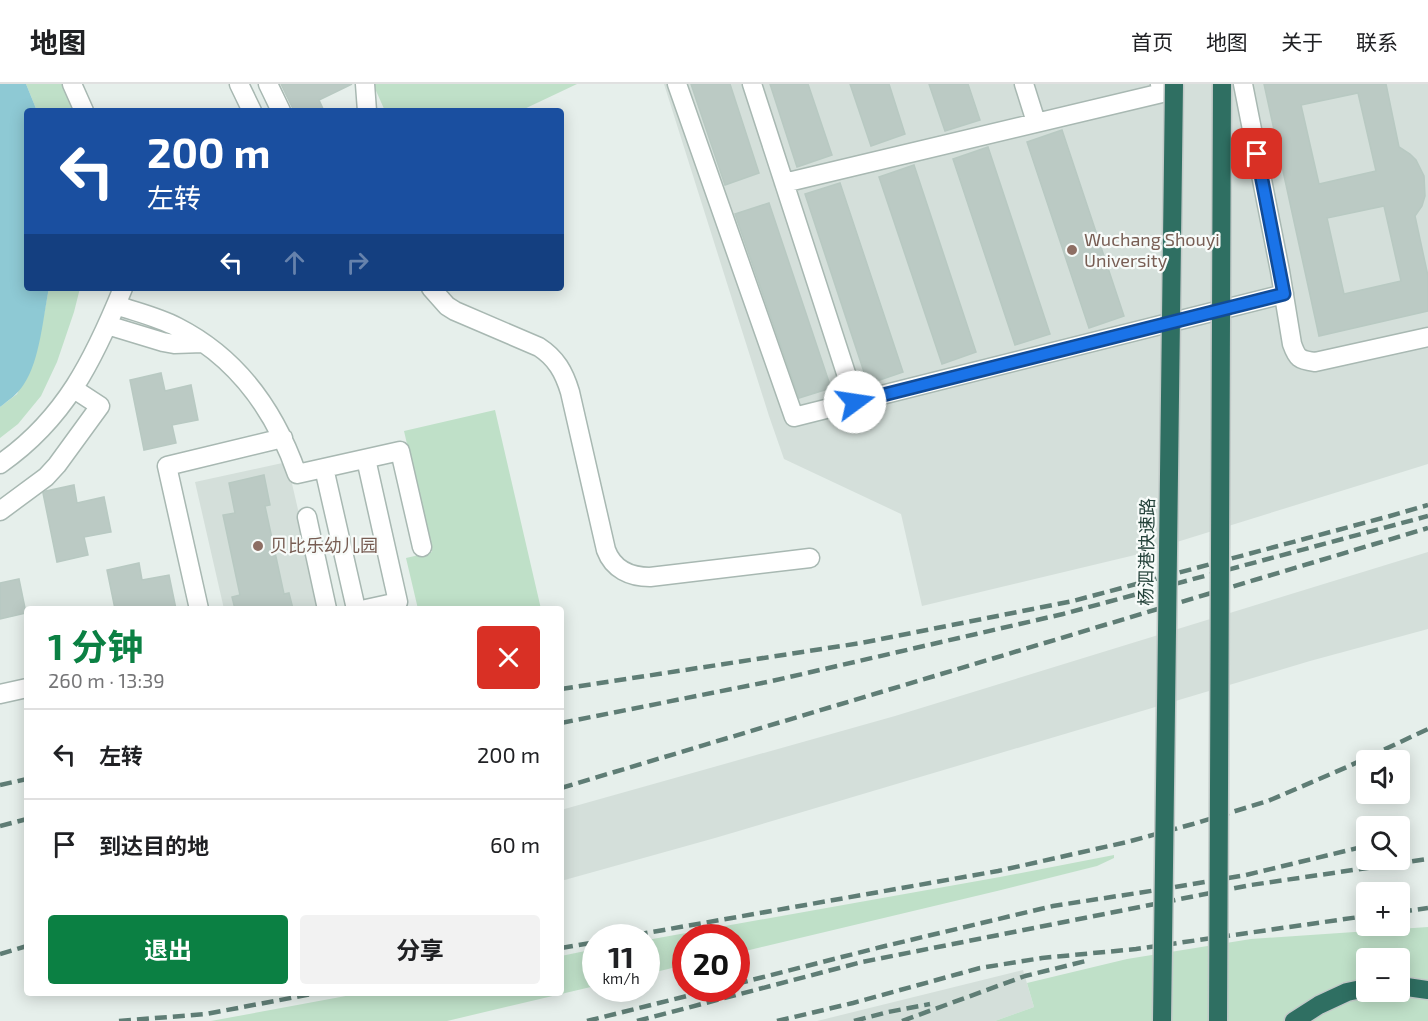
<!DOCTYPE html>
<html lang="zh">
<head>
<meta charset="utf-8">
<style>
	:root { --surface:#fff; --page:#f2f2f2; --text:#202124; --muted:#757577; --line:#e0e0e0; --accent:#0b8043 }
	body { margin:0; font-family:"Exo 2","Noto Sans SC",sans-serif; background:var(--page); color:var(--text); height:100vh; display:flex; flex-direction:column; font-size:22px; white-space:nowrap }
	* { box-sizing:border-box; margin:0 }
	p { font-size:20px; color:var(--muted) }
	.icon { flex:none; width:33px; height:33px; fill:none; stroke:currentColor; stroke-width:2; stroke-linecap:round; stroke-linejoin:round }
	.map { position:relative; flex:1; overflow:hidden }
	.side { position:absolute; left:24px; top:522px; width:540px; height:390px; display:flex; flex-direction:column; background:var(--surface); border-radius:6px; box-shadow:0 3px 15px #0003 }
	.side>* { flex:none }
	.hud { position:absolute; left:24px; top:24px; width:540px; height:183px; border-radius:6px; box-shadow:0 3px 15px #0003; background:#1a4fa0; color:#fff; overflow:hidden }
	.tools { position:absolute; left:1356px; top:666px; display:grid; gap:12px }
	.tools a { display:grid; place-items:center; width:54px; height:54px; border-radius:6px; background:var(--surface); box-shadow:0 3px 15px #0003; font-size:30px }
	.speed { position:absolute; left:582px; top:840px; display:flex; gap:12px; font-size:30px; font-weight:700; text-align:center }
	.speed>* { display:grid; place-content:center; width:78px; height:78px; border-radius:50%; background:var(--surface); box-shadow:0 3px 15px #0003; line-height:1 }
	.speed small { font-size:15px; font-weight:400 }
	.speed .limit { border:9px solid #d22; background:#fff; color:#111 }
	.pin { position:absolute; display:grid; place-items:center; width:51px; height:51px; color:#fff; margin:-26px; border-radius:12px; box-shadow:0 3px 9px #0006 }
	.me { position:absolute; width:66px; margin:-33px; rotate:76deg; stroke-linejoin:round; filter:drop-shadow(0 0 4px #0008) }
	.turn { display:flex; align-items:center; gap:21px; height:126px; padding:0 24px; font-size:27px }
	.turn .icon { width:78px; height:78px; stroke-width:2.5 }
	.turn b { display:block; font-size:42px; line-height:51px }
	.lanes { display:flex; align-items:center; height:57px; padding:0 24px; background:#0003; justify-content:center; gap:30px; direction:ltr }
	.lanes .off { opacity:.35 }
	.round { display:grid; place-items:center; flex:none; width:63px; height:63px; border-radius:6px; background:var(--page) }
	.headline { display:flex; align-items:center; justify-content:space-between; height:102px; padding:0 24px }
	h1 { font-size:36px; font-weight:700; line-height:45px; color:var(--accent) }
	.action { display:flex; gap:12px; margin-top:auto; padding:12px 24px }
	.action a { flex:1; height:69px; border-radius:6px; background:var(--accent); color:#fff; font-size:24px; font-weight:700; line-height:69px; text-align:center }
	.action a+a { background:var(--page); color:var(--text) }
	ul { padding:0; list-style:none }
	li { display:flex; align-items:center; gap:18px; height:90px; padding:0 24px; border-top:2px solid var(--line) }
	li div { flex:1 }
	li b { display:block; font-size:22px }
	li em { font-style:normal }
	header { display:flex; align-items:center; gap:36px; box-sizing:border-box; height:84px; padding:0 30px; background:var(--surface); border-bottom:2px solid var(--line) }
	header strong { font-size:28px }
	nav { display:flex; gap:33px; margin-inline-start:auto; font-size:21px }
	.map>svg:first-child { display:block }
	.built { fill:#d4dfda }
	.green { fill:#bfe0c8; fill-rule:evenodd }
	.water { fill:#8ec9d4 }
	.building { fill:#bbcac4; stroke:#b8c9c2; stroke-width:1.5; fill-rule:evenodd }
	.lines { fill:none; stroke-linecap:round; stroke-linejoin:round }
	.minor-casing { stroke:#a8b8b2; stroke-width:21 }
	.highway-casing { stroke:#c2cac8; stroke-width:21 }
	.minor { stroke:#fff; stroke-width:18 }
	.highway { stroke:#2f6f62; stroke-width:18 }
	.rail { stroke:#5f7d75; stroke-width:4.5; stroke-dasharray:12 6; stroke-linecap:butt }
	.highway-bridge-casing { stroke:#c2cac8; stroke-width:21; stroke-linecap:butt }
	.highway-bridge { stroke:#2f6f62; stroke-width:18 }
	.route-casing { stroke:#114b97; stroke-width:15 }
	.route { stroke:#1a73e8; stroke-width:10 }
	.education-dot { fill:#8d6e63; stroke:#f7fbf9; stroke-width:2 }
	.labels { text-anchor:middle; stroke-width:4.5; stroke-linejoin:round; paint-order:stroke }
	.education-label { font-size:18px; fill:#785e54; stroke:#f7fbf9; text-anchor:start }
	.street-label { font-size:18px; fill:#24423a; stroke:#f7fbf9 }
</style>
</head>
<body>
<header>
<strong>地图</strong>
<nav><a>首页</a><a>地图</a><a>关于</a><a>联系</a></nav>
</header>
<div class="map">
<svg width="1428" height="937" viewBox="0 0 1428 937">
	<rect width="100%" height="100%" fill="#e6efeb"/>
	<path class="built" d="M664,0H1428V380L1135,471L922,522L901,430L784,375L769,332Z
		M287,378L321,525H224L195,398Z
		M1428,468V545L1310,577L715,754L561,797V726L895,632Z
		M1023,886L1034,923L995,937H817Z"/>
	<path class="green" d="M26,0H66L76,27H37Z
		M373,0H577L520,27H385Z
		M49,204H80L74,228L57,278L41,312L18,340L0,354V323L17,310L37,266Z
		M495,326L541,525H418L406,474L432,468L404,347Z
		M1114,771V774L1097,782L997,807L737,869L736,854H686L685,881L647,890V856L1000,793Z
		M1428,843V937H995L1034,923L1027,899L1127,875L1251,855ZM1366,874H1400V908H1366Z
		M595,865V902L447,937H211L362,909H561V872Z"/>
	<path class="water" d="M0,0H26L37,27H27V204H49C43,233 40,276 24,300C18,310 9,316 0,323Z"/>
	<path class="building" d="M281,0H352L319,16L324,27H294Z
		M691,0H730L759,89L725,101Z
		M770,0H808L832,71L797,83Z
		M850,0H889L905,50L871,62Z
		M929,0H968L980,36L945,47Z
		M1264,0H1386L1399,63L1410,70L1416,76L1424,92L1425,112L1422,122L1415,132L1428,192V227L1319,252ZM1358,9L1376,87L1319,100L1301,21ZM1384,122L1401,197L1344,210L1327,134Z
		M1062,46L1124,232L1089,244L1027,58Z
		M988,63L1050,250L1015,261L953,75Z
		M914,81L976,268L942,280L879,93Z
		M840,99L903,288L868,300L805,110Z
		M769,119L831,304L799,314L735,130Z
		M161,289L165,307L191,301L198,336L172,341L176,359L144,366L130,296Z
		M264,391L270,421L265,422L284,510L289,509L293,525H235L232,513L240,511L223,431L235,429L229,399Z
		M74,401L77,419L104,413L111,448L84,453L88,471L57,478L43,409L46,407Z
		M139,479L142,496L169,491L176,525H115L107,486Z
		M19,495L26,529L0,535V499Z"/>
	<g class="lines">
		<g class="minor-casing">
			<path id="minor" d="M72,0L84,27
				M239,0L252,27
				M268,0L281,27
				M365,0L367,27
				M677,0L794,333L1284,210
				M752,0L855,317
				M1024,0L1036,38
				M1243,0L1280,187L1292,260C1297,274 1299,276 1315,278L1428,253
				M784,99L1162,9L1160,0
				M431,204L447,222L455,227L539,263C556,274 564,288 570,308L606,466C613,485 630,493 650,493L810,474
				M116,221C136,228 158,233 177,243C238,274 275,327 297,390L400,367L422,463
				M107,241L163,258L174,260L203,259
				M366,375L398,518L366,525
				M0,380C65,335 94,275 123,204
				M324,384L356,525
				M0,427L46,393L57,381L100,322L74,305
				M307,433L327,525
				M199,525L167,382L283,354
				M0,610L27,604"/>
		</g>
		<g class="highway-casing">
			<path id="highway" d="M1400,902L1428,906
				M1294,937L1319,921L1347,908L1366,904"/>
		</g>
		<use href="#minor" class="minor"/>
		<use href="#highway" class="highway"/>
		<path class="rail" d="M561,605L861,559L1073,517L1390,432L1428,421
			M561,639L772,597L1063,530L1428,432
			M0,701L27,695
			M561,704L1428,444
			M0,742L27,735
			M1400,828L1428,824
			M618,854L998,787L1127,758L1193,740L1268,717L1347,683L1428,645
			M561,864L596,858
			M0,870L27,862
			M736,900L881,863L1053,822L1157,806L1246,791L1366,762
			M119,937L206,930L317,909
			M587,937L719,904
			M637,937L862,878L1251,801L1428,775
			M777,937L853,919L980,884L1042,874L1136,865L1366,832
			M854,937L888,928L930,920
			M902,937L1025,892L1090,876"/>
		<g class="highway-bridge-casing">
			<path id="highway-bridge" d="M1162,937L1174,0
				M1218,937L1222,0"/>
		</g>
		<use href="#highway-bridge" class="highway-bridge"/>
	</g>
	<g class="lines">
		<g class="route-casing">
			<path id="route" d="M855,318L1284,210L1257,70"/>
		</g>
		<use href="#route" class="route"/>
	</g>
	<g class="education-dot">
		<circle cx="1072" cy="166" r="6"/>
		<circle cx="258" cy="462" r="6"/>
	</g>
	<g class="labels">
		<g class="education-label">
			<text x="1084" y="162">Wuchang Shouyi<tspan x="1084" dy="21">University</tspan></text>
			<text x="270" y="468">贝比乐幼儿园</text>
		</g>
		<g class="street-label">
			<text transform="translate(1147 468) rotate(-89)" y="6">杨泗港快速路</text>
		</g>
	</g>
</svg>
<div class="tools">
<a><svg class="icon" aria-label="sound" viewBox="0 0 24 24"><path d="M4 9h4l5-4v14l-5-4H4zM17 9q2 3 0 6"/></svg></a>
<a><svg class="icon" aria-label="search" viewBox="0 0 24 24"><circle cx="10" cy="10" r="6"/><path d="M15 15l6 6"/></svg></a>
<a>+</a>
<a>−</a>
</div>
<div class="speed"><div>11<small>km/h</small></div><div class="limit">20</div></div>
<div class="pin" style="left:1257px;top:70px;background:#d93025"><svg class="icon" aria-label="arrive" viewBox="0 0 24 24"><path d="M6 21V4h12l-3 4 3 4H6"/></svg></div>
<svg class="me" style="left:855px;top:318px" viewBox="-20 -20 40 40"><circle r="19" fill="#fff"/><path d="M0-13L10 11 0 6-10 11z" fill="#1a73e8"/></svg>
<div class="hud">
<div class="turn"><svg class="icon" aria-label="left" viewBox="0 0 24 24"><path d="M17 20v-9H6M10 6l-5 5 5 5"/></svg><div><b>200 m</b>左转</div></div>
<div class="lanes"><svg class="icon" aria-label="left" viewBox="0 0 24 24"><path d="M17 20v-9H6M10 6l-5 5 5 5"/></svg><svg class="icon off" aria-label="ahead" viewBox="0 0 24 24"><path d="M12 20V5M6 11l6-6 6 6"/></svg><svg class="icon off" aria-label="right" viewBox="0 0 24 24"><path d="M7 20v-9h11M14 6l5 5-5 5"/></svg></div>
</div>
<section class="side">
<div class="headline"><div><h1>1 分钟</h1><p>260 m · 13:39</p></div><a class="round" style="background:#d93025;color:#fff"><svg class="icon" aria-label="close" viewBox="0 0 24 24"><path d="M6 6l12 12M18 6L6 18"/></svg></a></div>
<ul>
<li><svg class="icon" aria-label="left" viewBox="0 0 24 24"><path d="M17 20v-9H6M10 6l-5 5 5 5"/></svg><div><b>左转</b></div><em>200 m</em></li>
<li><svg class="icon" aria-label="arrive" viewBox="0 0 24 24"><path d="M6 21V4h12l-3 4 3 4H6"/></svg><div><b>到达目的地</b></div><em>60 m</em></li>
</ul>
<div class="action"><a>退出</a><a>分享</a></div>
</section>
</div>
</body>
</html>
